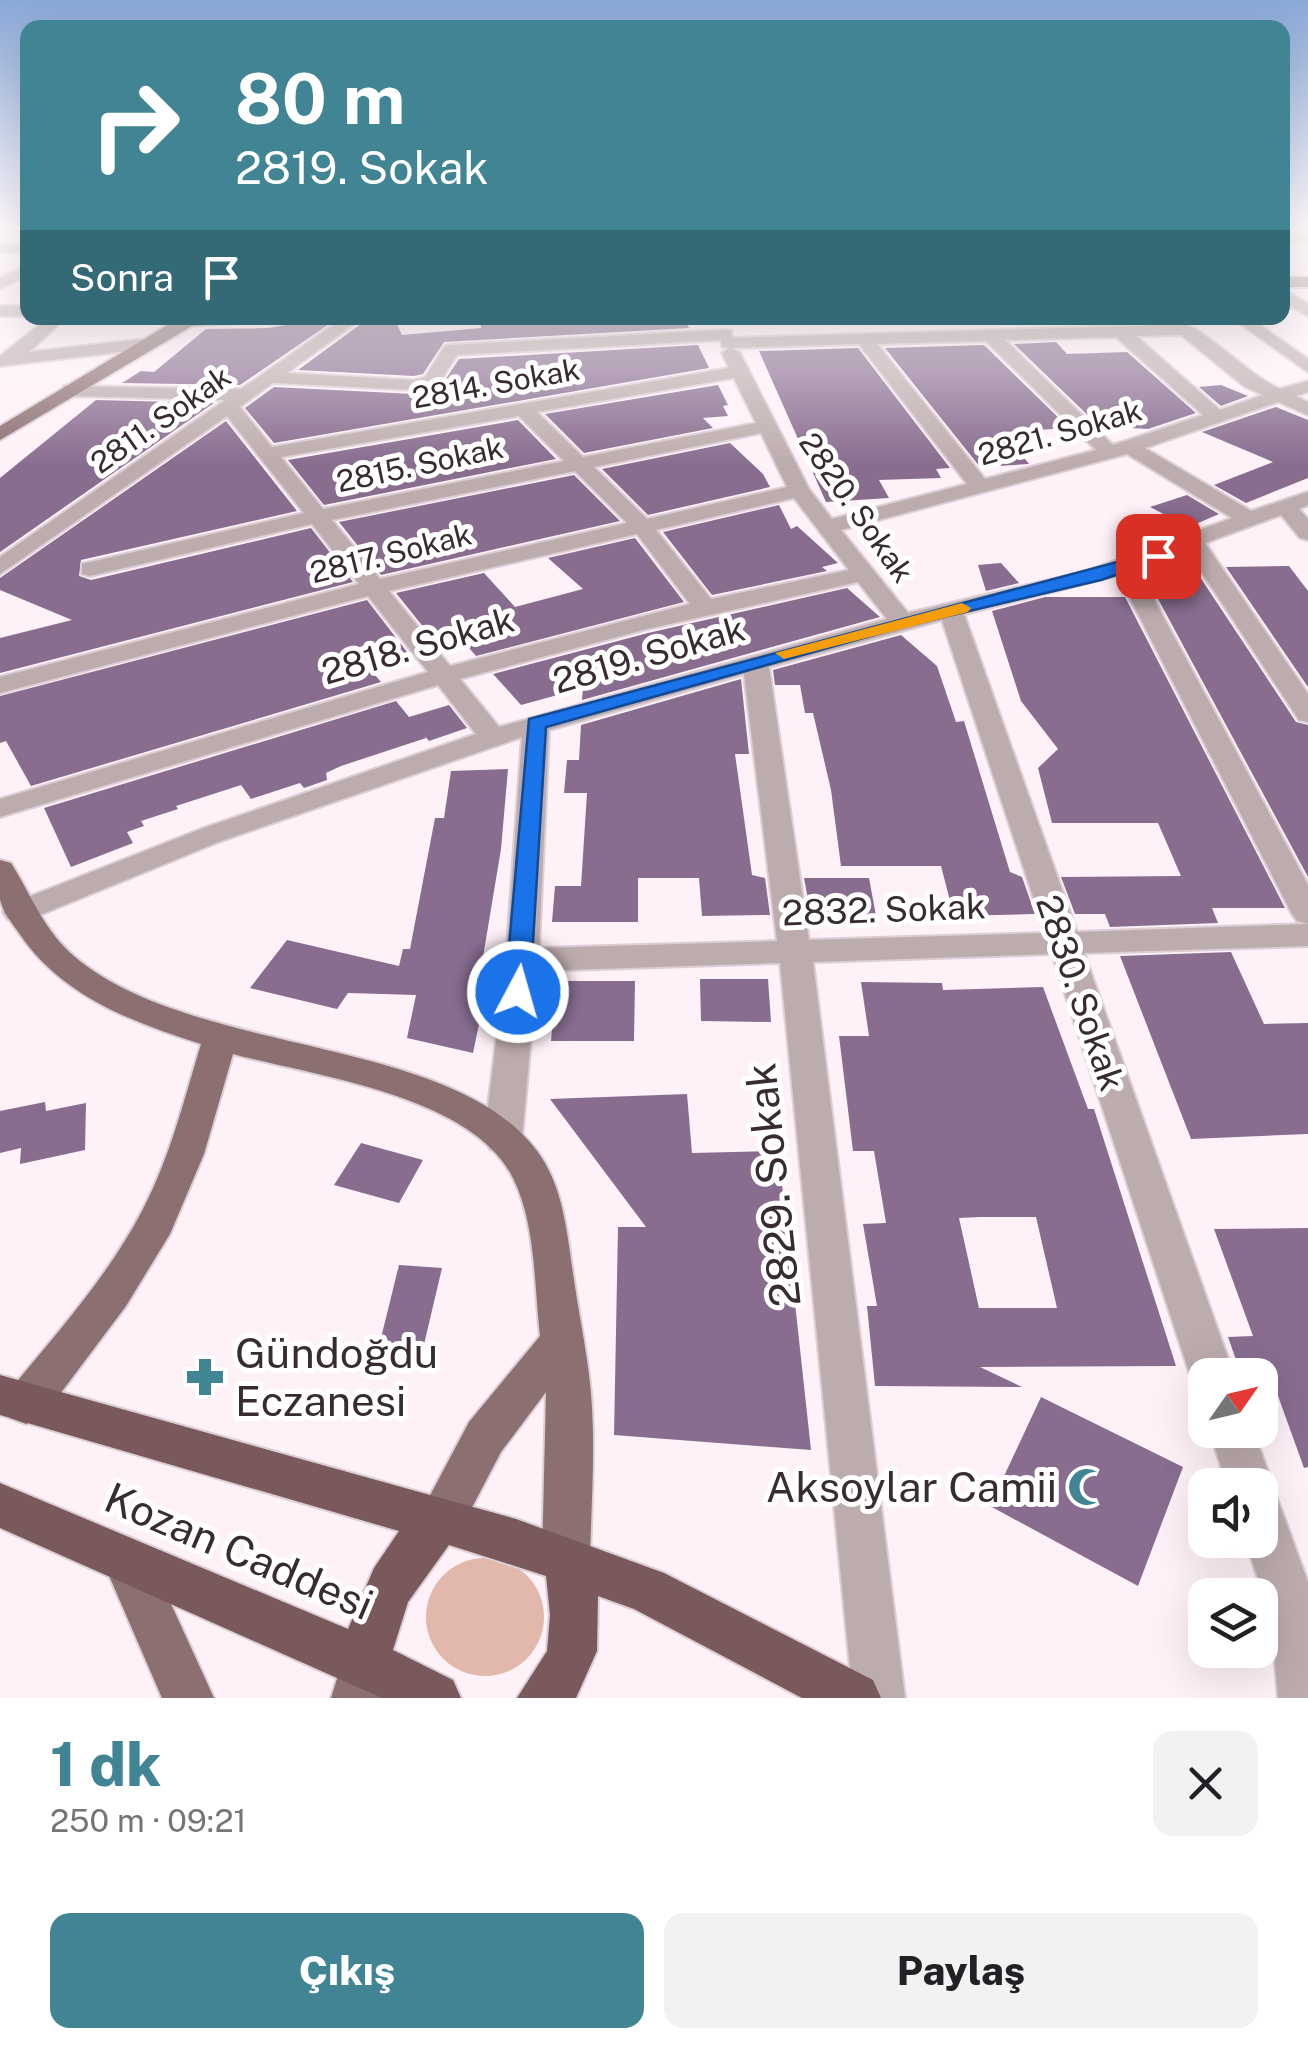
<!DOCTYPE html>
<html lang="tr">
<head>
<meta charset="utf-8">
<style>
	:root { --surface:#fff; --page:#f2f2f2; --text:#202124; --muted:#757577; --accent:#418494 }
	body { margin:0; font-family:"Public Sans",sans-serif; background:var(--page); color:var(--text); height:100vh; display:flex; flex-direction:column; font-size:38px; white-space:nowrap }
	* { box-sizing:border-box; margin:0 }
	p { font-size:32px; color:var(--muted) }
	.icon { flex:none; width:55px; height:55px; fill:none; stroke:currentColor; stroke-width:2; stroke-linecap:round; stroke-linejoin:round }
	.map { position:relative; height:1698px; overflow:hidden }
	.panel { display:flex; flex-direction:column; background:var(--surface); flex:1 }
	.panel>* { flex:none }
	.hud { position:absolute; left:20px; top:20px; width:1270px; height:305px; border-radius:20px; box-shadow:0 10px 40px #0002; background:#418494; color:#fff; overflow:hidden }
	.needle { width:65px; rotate:56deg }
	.tools { position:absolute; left:1188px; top:1358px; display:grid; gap:20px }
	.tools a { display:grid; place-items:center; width:90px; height:90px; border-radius:20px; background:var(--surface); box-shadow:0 10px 40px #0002; font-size:50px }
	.pin { position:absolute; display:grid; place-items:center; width:85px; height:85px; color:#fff; margin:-42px; border-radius:20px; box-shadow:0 5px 15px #0006 }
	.me { position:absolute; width:110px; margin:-55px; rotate:6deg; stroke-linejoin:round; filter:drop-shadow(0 0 8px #0008) }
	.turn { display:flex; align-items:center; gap:35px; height:210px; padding:0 50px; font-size:45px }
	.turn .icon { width:130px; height:130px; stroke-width:2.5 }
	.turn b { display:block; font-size:70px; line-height:85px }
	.then { display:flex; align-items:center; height:95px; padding:0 50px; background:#0003; gap:20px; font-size:38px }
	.round { display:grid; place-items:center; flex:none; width:105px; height:105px; border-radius:20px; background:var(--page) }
	.summary { display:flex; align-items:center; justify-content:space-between; height:170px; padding:0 50px }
	h1 { font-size:60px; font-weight:800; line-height:75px; color:var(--accent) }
	.action { display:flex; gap:20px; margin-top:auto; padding:20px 50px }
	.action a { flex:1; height:115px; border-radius:20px; background:var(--accent); color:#fff; font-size:40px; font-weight:800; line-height:115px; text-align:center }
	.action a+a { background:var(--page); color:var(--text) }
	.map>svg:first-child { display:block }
	.green { fill:#e1b8ab }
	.building { fill:#886d8f; fill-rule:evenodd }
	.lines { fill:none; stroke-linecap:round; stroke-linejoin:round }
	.minor-casing { stroke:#dbced4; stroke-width:4 }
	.major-casing { stroke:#dbced4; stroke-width:4 }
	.highway-casing { stroke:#dbced4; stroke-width:4 }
	.minor { fill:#bdacad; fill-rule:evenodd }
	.major { fill:#8b6f71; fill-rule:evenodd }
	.highway { fill:#79595c; fill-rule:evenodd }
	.route { fill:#1a73e8; stroke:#114b97; stroke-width:2.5 }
	.slow { fill:#f59e0b }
	.labels { text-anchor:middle; stroke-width:10; stroke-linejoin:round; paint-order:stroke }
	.far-street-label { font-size:30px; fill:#382c32; stroke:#fff }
	.street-label { font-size:35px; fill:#382c32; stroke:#fff }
	.near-street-label { font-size:42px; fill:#382c32; stroke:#fff }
	.near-poi-label { font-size:42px; fill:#382c32; stroke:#fff; text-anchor:start }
</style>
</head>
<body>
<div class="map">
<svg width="1308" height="1698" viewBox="0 0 1308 1698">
	<rect width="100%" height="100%" fill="#fff1f8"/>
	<path class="green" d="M426 1617a59 59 0 1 1 118 0a59 59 0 1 1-118 0Z"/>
	<path class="building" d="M366,318H394L402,335L481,328L480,318H547L548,324L684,318L689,328L444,342L423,374L414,376L298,370L361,324H369Z
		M309,321L332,322L240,385L122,383L141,371L154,372L206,329L269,328Z
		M1056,342L1067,354L1127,352L1196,413L1148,429L1099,426L1014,344Z
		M698,345L709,368L274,443L245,408L274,387L414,394L439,389L459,359Z
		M984,345L1069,428L1004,432L1029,464L980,467L885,348Z
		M858,348L950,468L936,469L941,478L879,480L889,498L826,502L759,351Z
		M718,385L728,405L723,406L728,416L703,418L713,428L584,453L545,414Z
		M1221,385L1248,396L1221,406L1199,387Z
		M96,400L214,403L0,552V478Z
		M1276,407L1308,420V478L1246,503L1214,485L1273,462L1202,432Z
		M518,420L556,459L324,505L288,460Z
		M226,421L297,511L81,560L79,576L91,580L311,528L353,582L0,673V638L72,620L0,590V578Z
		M730,443L763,474L770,487L648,515L602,469Z
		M574,475L620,521L381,575L339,522Z
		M1187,495L1219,514L1189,527L1150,507Z
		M779,505L791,529L797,526L838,563L822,567L827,571L712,595L663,532Z
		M635,538L684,602L476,656L464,642L441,649L396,593L484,573L515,607L583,589L548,558Z
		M1001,563L1019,583L986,591L978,565Z
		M1289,566L1308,591V687L1226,567Z
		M1194,568L1296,722L1308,725V877L1157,597H1164L1147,569Z
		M847,588L880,617L582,700L583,688L521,705L493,674L648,633Z
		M1045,597H1125L1285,908H1212L1218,923L1110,927L1105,914H1075L1061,877L1181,876L1158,823H1052L1038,768L1058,749L1021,701L992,611Z
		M367,600L407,652L365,663L381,682L31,786L6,741L0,743V696Z
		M901,635L937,666L956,722L964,721L1010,872L1022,877L1035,914L954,916L941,866H841L831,790L813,713H805L800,685H775L773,670Z
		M741,679L749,754H735L752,875L765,878L770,915L702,916L699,878H638V922H552L555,886H581L587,793H564L567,760H579L581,725Z
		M396,701L409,717L449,705L467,728L429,741L424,735L426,738L341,766L326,773L327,780L304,788L300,783L251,799L241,785L176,806L178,809L141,821L144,826L127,832L133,843L71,867L44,808Z
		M508,769L501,849L475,1005H483L473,1053L407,1038L416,995L348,993L337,1009L250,988L287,940L399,966L403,949H410L435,818H444L451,771Z
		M804,878H869L877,921H812Z
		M1231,952L1264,1024L1308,1023V1134L1191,1139L1120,956Z
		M700,979H768L771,1022L701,1021Z
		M556,981H635L634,1041H551Z
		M861,982L942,983L943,990L1043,987L1088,1109H1094L1176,1366L980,1367L1022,1387L875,1386L867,1306H877L863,1224L886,1223L874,1151H853L839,1036H869ZM980,1217H1036L1057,1308H979L959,1218Z
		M687,1094L692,1153L777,1151L799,1303H795L811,1450L614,1435L618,1227H646L550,1099Z
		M45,1102L46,1111L86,1103L85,1150L20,1164L21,1148L0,1153V1111Z
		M361,1143L423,1160L399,1203L334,1185Z
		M1308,1228V1467L1304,1468L1269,1371H1240L1228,1337L1253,1336L1214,1229Z
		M399,1265L442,1268L422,1353L378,1350Z
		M1041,1397L1183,1467L1138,1586L990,1506Z"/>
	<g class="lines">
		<g class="minor-casing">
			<path id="minor" d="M1282,233L1308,234V242L1282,241Z
				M0,244H28V252H0Z
				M28,265V275L0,289V278Z
				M1282,288L1308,304V316L1282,301Z
				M0,306H28V316H0Z
				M48,318H65L29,352L145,339L154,344L145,349L0,366V356Z
				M344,318H362L287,373L414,380L425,377L445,346L451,345L725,330L731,331L732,338L1169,325L1162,318C1199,318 1243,373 1280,389L1308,381V392L1296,396L1308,402V415L1278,402L1145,448L1251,511L1308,492V505L1299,509L1308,519V540L1300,538L1281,515L1205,543L1308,694V722L1299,720L1187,550L1137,568L1308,885V924L1297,921L1292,914L1118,575L964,614L1077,932L1308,924V946L1084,953L1234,1375H1205V1392L1197,1389L1190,1375L1052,954L813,962L905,1698H853L780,963L537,971L522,1139L516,1149L503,1153L490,1149L484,1139L506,960L522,737L221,841L30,919H8L3,912L8,905L201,829L476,734L438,685L0,817V799L428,672L368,596L0,693V677L359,584L312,524L90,576L82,574V564L304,513L227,416L0,574V557L225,400L71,396L62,390L64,386L241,389ZM1181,335L1245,387L1263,395L1220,410L1136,336ZM1116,337L1203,415L1113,445L1005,340ZM721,340L722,347L729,348L722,353L729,368L272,447L240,407L273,383L414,390L438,385L457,355ZM986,341L1096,450L985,479L877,344ZM859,344L967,484L832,519L809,489L740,353L732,348ZM734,378L756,423L583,457L537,412ZM519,416L564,461L323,509L281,457ZM761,433L787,487L647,519L594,467ZM1127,454L1232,518L1088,571L908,613L841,530ZM575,471L627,523L380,579L332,520ZM794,498L849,570L711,599L656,530ZM637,534L690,604L450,666L389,591ZM858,582L887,619L499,727L460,679L647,629ZM942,620L1045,933L809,940L769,667ZM744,674L777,941L539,948L549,730Z
				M1232,318H1250L1308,359V372Z
				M1209,1430H1253L1273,1485L1269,1495L1277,1498L1308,1582V1698H1278L1271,1617L1245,1540H1260V1485H1227Z"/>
		</g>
		<g class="major-casing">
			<path id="major" d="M1282,277H1308V287H1282Z
				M179,318H248L240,323L192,326L0,440V426Z
				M0,860L11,863C32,896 44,931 75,957C197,1060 468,1033 545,1163C565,1198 568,1241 574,1280C580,1322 590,1365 592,1408C595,1458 591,1510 590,1560L583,1577L566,1584L549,1577L542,1560L546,1392L501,1452L456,1538L439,1545L422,1538L416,1522L469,1422L540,1336C534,1285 536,1224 513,1178C472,1095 314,1076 233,1054L204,1154L170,1234L126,1306L42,1418L26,1424L10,1418L4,1404L10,1390C57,1333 108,1276 142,1211C170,1158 184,1100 201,1044C132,1022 61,996 19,933C12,923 2,911 0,899C0,887 0,873 0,860Z
				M128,1540L145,1547L214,1698H162L104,1564L111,1547Z
				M366,1636L384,1643L391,1661L383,1698H331L348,1643Z"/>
		</g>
		<g class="highway-casing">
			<path id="highway" d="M0,1375L516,1519L664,1573L873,1680L881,1698H802L634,1609L598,1596L597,1651L576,1698H517L547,1651L550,1615L546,1576L449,1545L408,1602L393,1650L453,1680L461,1698H382L0,1528V1483L348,1629L374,1568L399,1531L0,1415Z"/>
		</g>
		<use href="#minor" class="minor"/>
		<use href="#major" class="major"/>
		<use href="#highway" class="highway"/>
	</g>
	<linearGradient id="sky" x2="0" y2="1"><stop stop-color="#8aa8d8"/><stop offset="0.49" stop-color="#fff9fc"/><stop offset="1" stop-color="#fff9fc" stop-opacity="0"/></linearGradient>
	<rect width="1308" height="465" fill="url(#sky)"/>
	<path class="route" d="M1158,551L1164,552V559L1101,580L906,626L546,727L530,992L518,1001L508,998L505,992L529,719Z"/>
	<path class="slow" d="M962,603L971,608L968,612L784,659L775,653Z"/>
	<defs>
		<g id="pharmacy-bare" transform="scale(3)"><path d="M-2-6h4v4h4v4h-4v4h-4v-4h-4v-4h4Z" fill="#418494" stroke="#fff" stroke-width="2.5" paint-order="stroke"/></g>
		<g id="mosque-bare" transform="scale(3)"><path d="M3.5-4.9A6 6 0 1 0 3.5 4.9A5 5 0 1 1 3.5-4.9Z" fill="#418494" stroke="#fff" stroke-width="2.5" paint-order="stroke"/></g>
	</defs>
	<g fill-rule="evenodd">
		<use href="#pharmacy-bare" x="205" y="1377"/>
		<use href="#mosque-bare" x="1087" y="1487"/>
	</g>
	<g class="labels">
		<g class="far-street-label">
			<text transform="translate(496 384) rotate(-10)" y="10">2814. Sokak</text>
			<text transform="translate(161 420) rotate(-35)" y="10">2811. Sokak</text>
			<text transform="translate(1060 433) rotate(-16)" y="10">2821. Sokak</text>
			<text transform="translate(420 465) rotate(-12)" y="10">2815. Sokak</text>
			<text transform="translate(856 508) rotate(55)" y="10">2820. Sokak</text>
			<text transform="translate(391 554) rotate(-14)" y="10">2817. Sokak</text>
		</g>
		<g class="street-label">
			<text transform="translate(418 646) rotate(-16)" y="12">2818. Sokak</text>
			<text transform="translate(649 655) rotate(-16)" y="12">2819. Sokak</text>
			<text transform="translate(884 910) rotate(-2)" y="12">2832. Sokak</text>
			<text transform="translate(1080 993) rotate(71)" y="12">2830. Sokak</text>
		</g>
		<g class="near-street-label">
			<text transform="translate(773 1185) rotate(-96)" y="15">2829. Sokak</text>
			<text transform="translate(239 1551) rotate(23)" y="15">Kozan Caddesi</text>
		</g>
		<g class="near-poi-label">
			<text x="235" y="1368">Gündoğdu<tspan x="235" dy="48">Eczanesi</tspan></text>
			<text x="1057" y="1502" text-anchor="end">Aksoylar Camii</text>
		</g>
	</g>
</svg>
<div class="tools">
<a><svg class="needle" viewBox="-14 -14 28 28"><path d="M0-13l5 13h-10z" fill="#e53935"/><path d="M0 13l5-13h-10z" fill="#757577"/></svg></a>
<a><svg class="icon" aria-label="sound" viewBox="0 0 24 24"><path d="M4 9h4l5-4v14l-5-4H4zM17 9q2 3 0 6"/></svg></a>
<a><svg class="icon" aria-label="layers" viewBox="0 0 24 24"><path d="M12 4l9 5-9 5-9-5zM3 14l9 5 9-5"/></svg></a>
</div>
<div class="pin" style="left:1158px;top:556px;background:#d93025"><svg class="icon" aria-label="arrive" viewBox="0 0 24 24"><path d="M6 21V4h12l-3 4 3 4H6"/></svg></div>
<svg class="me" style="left:518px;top:992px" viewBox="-20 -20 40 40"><circle r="17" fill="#1a73e8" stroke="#fff" stroke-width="3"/><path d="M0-11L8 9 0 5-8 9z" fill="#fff"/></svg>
<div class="hud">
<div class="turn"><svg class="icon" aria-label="right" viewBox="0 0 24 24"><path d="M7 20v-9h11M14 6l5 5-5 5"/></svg><div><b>80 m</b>2819. Sokak</div></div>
<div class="then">Sonra<svg class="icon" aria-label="arrive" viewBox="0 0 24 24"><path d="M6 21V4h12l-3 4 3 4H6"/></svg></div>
</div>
</div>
<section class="panel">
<div class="summary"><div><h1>1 dk</h1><p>250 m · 09:21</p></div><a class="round"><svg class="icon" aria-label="close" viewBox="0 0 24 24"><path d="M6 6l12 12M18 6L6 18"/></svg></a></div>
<div class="action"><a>Çıkış</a><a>Paylaş</a></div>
</section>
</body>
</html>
